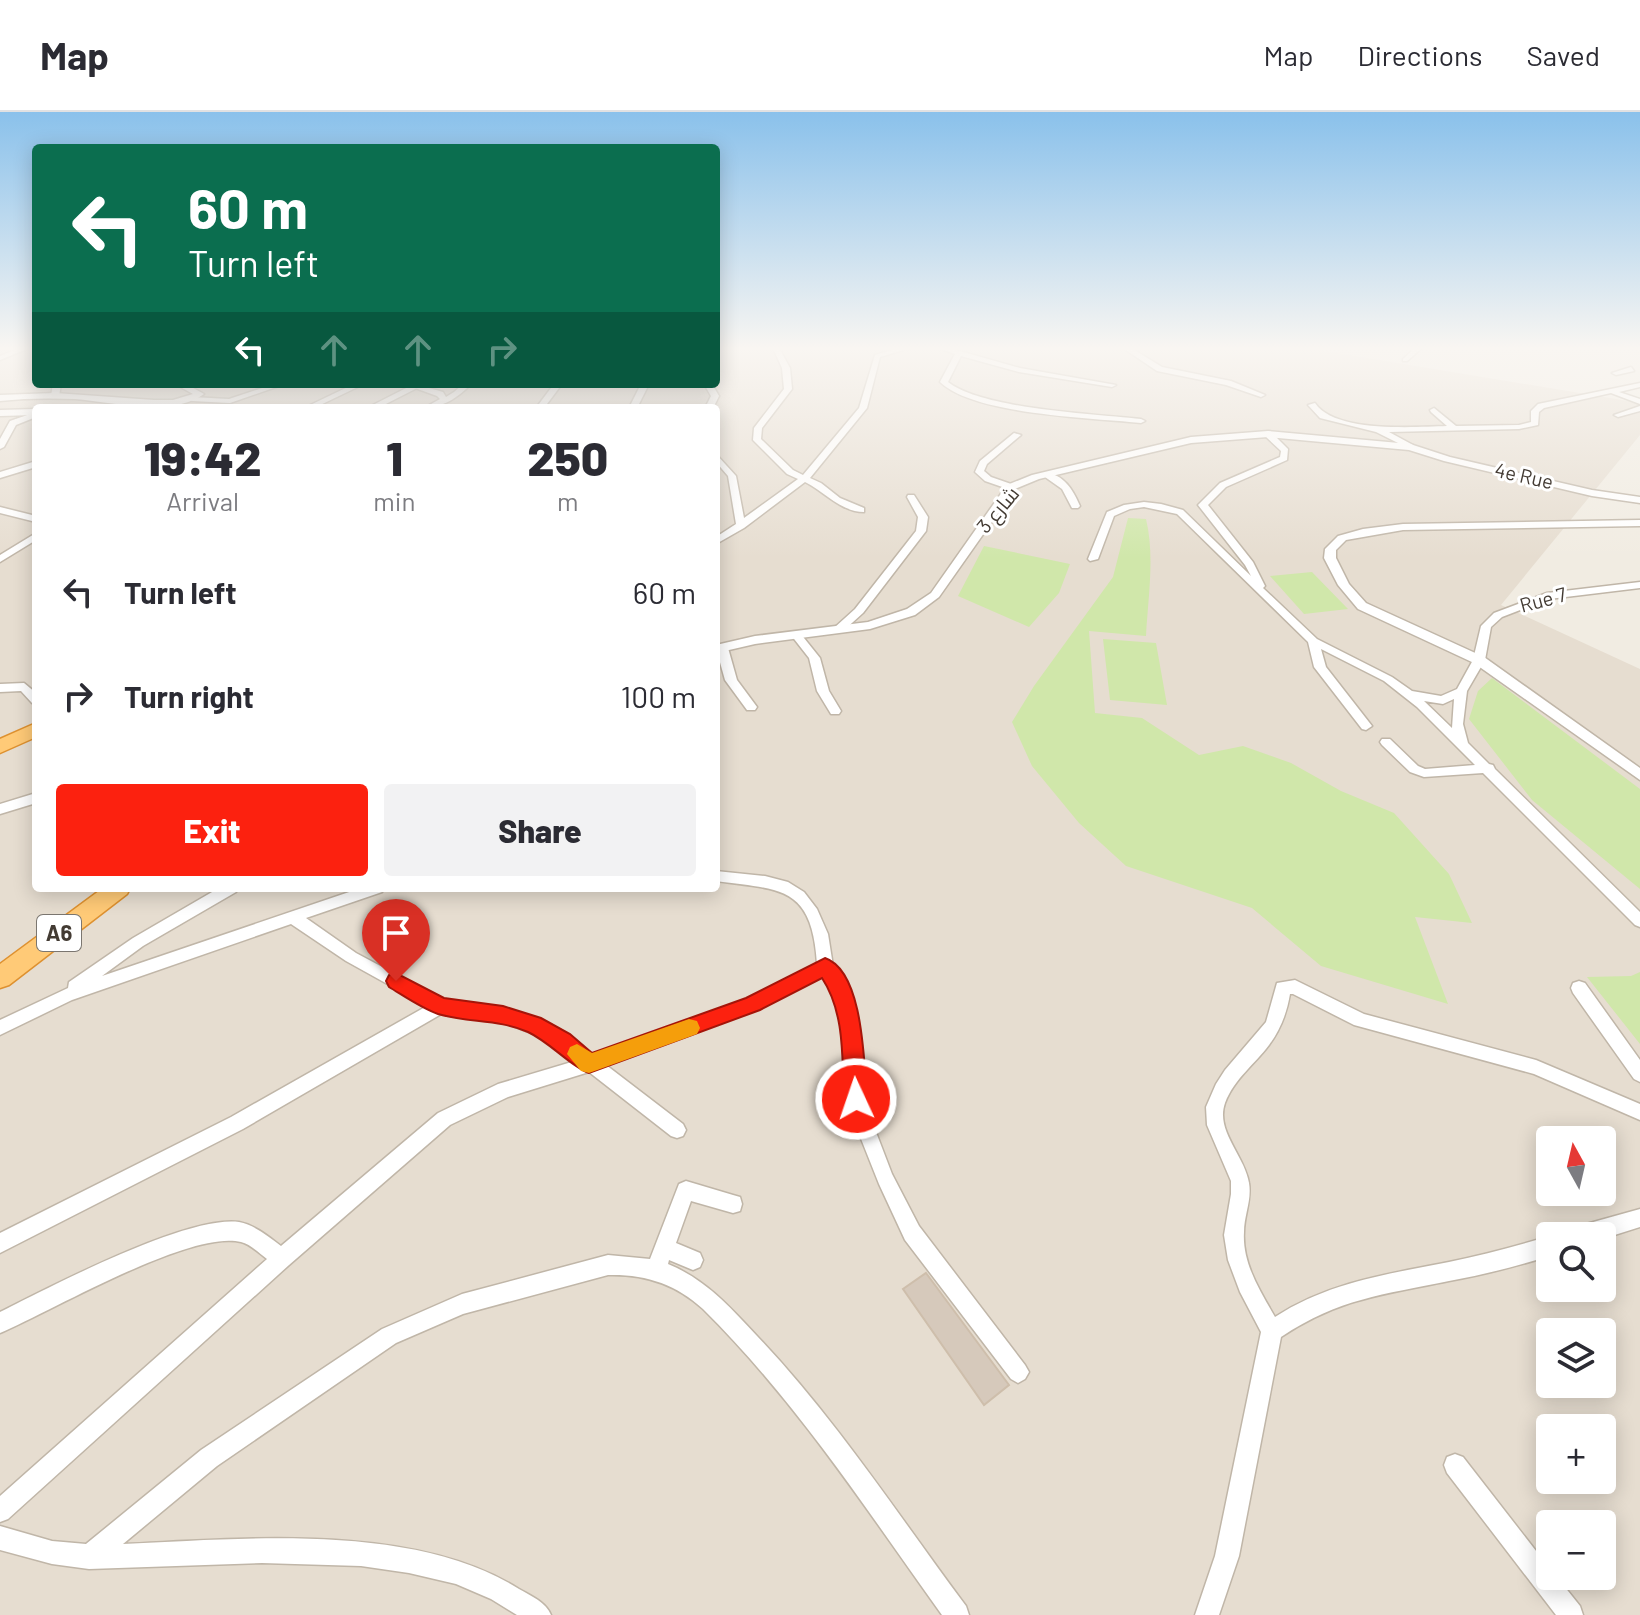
<!DOCTYPE html>
<html lang="en">
<head>
<meta charset="utf-8">
<style>
	:root { --surface:#fff; --page:#f2f2f3; --text:#2b2b33; --muted:#7c7c81; --line:#e1e1e2; --accent:#fc210f }
	body { margin:0; font-family:Barlow,Cairo,sans-serif; background:var(--page); color:var(--text); height:100vh; display:flex; flex-direction:column; font-size:30px; white-space:nowrap }
	* { box-sizing:border-box; margin:0 }
	p { font-size:26px; color:var(--muted) }
	.icon { flex:none; width:44px; height:44px; fill:none; stroke:currentColor; stroke-width:2; stroke-linecap:round; stroke-linejoin:round }
	.map { position:relative; flex:1; overflow:hidden }
	.sheet { position:absolute; left:32px; top:292px; width:688px; height:488px; display:flex; flex-direction:column; background:var(--surface); border-radius:8px; box-shadow:0 4px 20px #0003 }
	.sheet>* { flex:none }
	.top-card { position:absolute; left:32px; top:32px; width:688px; height:244px; border-radius:8px; box-shadow:0 4px 20px #0003; background:#0b6e4f; color:#fff; overflow:hidden }
	.needle { width:52px; rotate:352deg }
	.fabs { position:absolute; left:1536px; top:1014px; display:grid; gap:16px }
	.fabs a { display:grid; place-items:center; width:80px; height:80px; border-radius:8px; background:var(--surface); box-shadow:0 4px 20px #0003; font-size:40px }
	.pin { position:absolute; display:grid; place-items:center; width:68px; height:68px; color:#fff; margin:-82px -34px; border-radius:50% 50% 50% 0; rotate:-45deg; box-shadow:0 0 8px #0007 }
	.pin .icon { rotate:45deg }
	.me { position:absolute; width:88px; margin:-44px; rotate:357deg; stroke-linejoin:round; filter:drop-shadow(0 0 6px #0008) }
	.turn { display:flex; align-items:center; gap:28px; height:168px; padding:0 24px; font-size:36px }
	.turn .icon { width:104px; height:104px; stroke-width:2.5 }
	.turn b { display:block; font-size:56px; line-height:68px }
	.lanes { display:flex; align-items:center; height:76px; padding:0 24px; background:#0003; justify-content:center; gap:40px; direction:ltr }
	.lanes .off { opacity:.35 }
	.eta { display:flex; justify-content:space-evenly; align-items:center; height:136px; text-align:center }
	.eta b { font-size:48px; font-weight:800; line-height:56px }
	.button { display:flex; gap:16px; margin-top:auto; padding:16px 24px }
	.button a { flex:1; height:92px; border-radius:8px; background:var(--accent); color:#fff; font-size:32px; font-weight:800; line-height:92px; text-align:center }
	.button a+a { background:var(--page); color:var(--text) }
	ul { padding:0; list-style:none }
	li { display:flex; align-items:center; gap:24px; height:104px; padding:0 24px }
	li div { flex:1 }
	li b { display:block; font-size:30px }
	li em { font-style:normal }
	header { display:flex; align-items:center; gap:48px; box-sizing:border-box; height:112px; padding:0 40px; background:var(--surface); border-bottom:2px solid var(--line) }
	header strong { font-size:38px }
	nav { display:flex; gap:44px; margin-inline-start:auto; font-size:28px }
	.map>svg:first-child { display:block }
	.residential { fill:#e6ddd0; fill-rule:evenodd }
	.green { fill:#d0e7aa }
	.building { fill:#d6c9bb; stroke:#cebeab; stroke-width:2 }
	.lines { fill:none; stroke-linecap:round; stroke-linejoin:round }
	.minor-casing { stroke:#c0b6a8; stroke-width:3 }
	.tertiary-casing { stroke:#c0b6a8; stroke-width:3 }
	.trunk-casing { stroke:#de9130; stroke-width:3 }
	.minor { fill:#fff; fill-rule:evenodd }
	.tertiary { fill:#fff; fill-rule:evenodd }
	.trunk { fill:#ffca77; fill-rule:evenodd }
	.route { fill:#fc210f; stroke:#a4150a; stroke-width:2 }
	.slow { fill:#f59e0b }
	.labels { text-anchor:middle; stroke-width:6; stroke-linejoin:round; paint-order:stroke }
	.far-street-label { font-size:20px; fill:#433b33; stroke:#fff }
	.shield { fill:#fff; stroke:#7b7670; stroke-width:2 }
	.shield-label { font-size:22px; font-weight:bold; fill:#433b33 }
</style>
</head>
<body>
<header>
<strong>Map</strong>
<nav><a>Map</a><a>Directions</a><a>Saved</a></nav>
</header>
<div class="map">
<svg width="1640" height="1503" viewBox="0 0 1640 1503">
	<rect width="100%" height="100%" fill="#f1ece2"/>
	<path class="residential" d="M0,236H36V272H716V236H1307L1640,291V323L1501,493L1640,557V1503H0ZM36,296H716V776H36ZM1550,1028H1602V1080H1550ZM1550,1124H1602V1176H1550ZM1550,1220H1602V1272H1550ZM1550,1316H1602V1368H1550ZM1550,1412H1602V1464H1550Z"/>
	<path class="green" d="M1128,406L1146,407C1155,444 1148,486 1146,524L1089,519L1095,601L1142,606L1199,643L1243,634L1291,651L1341,679L1394,701L1449,762L1472,811L1415,805L1448,892L1321,854L1252,796L1126,754L1079,711L1032,654L1012,610L1034,574L1113,465Z
		M984,434L1070,452L1059,481L1029,515L958,484Z
		M1312,460L1348,497L1304,502L1270,464Z
		M1103,527L1156,531L1167,593L1110,588Z
		M1492,566L1640,677V777L1532,688L1469,607L1478,579Z
		M1640,860V932L1587,865L1631,864Z"/>
	<path class="building" d="M926,1161L1009,1273L984,1293L903,1177Z"/>
	<g class="lines">
		<g class="minor-casing">
			<path id="minor" d="M20,236H29L0,248V244Z
				M773,236H779L790,256L792,277L762,316L761,327L793,358L803,363L859,296L875,243L899,236H910L880,245L867,296L810,366L821,371L840,386L864,396V400C841,400 825,380 805,370L744,416L716,432V425L736,412L728,364L716,350V342L736,364L744,406L798,367L787,362L753,328L754,316L784,277L782,256Z
				M938,236H949L1020,256L1116,273L1112,275L1019,260L961,244L948,270C982,297 1094,302 1141,307L1145,309L1141,311C1093,306 974,303 940,270L955,242Z
				M1123,236H1131L1162,255L1231,269L1265,283L1261,285L1226,273L1157,259Z
				M1415,236H1422L1407,249H1403V247Z
				M1631,255L1634,259L1616,263L1612,261Z
				M1640,271V275L1619,280L1640,287V292L1611,281L1544,296L1539,300L1538,313L1519,317L1389,320L1413,333L1414,335L1410,337L1376,320L1320,306L1308,293L1315,291C1335,321 1414,315 1447,314L1431,300L1430,298L1434,296L1456,314L1519,313L1531,310V299L1538,292Z
				M53,272H61L59,284L55,286L51,284Z
				M274,272H285L230,291L192,289L188,287L192,285L229,287Z
				M354,272H364L314,296H304Z
				M415,272L443,280L446,285L454,280L463,272H471C459,285 442,296 424,296L440,287L437,284L415,276Z
				M554,272H562L544,296H536Z
				M641,272H649L637,296H629Z
				M704,272H712L719,284L713,296H705L711,284Z
				M1640,294V299L1618,305L1614,303Z
				M36,300V305L16,313L4,335L0,337V327L10,309Z
				M1265,320H1271L1288,337L1287,348L1226,375L1208,393L1253,450L1265,474L1263,476L1317,527L1392,565L1412,579L1441,584L1457,577L1473,548L1481,514L1494,501L1547,481L1640,470V476L1549,487L1502,505L1491,515L1485,548L1467,579L1463,612L1468,631L1489,652L1493,653L1495,657L1640,800V815L1635,813L1483,661L1424,665L1410,660L1382,633L1380,630L1382,627H1390L1418,654L1425,657L1475,653L1417,595L1384,569L1321,537L1326,555L1372,614L1366,618L1362,617L1314,555L1308,530L1177,402L1144,395L1130,397L1114,404L1098,447L1090,449L1088,447L1107,400L1124,393L1144,390L1161,392L1183,398L1251,464L1245,453L1198,393L1220,371L1280,345L1281,339L1265,324ZM1454,587L1452,616L1424,589L1443,592Z
				M1014,321L1021,323L987,352L984,359L991,365L1014,373L1015,375L1011,378L985,369L975,360L980,349Z
				M36,349V355L0,366V360Z
				M1045,361C1064,362 1073,378 1080,394L1078,396H1072L1062,377L1045,365Z
				M908,383H914L928,405L926,419L863,501L842,520H834V516L855,497L916,419L918,405L907,385Z
				M0,395L36,404V410L0,401Z
				M36,421V428L0,450V443Z
				M796,520L800,521L820,546L829,579L841,599L839,602H831L817,579L809,546L791,523Z
				M722,533L728,536L737,568L757,595L755,598H747L725,568L716,536Z
				M24,571L36,581V592L32,591L21,579L0,580V572Z
				M36,681V691L0,702V692Z
				M716,759L765,764L788,770L804,780L817,797L828,822L833,854L845,870L855,895L866,994L892,1062L919,1114L1025,1253L1029,1260L1025,1267L1018,1271L1011,1267L905,1128L879,1072L848,994L839,895L832,878L822,864L759,897L606,953L683,1012L686,1018L683,1024L677,1026L671,1024L589,960L508,985L450,1013L289,1153L8,1407L0,1410V1384L267,1147C259,1141 250,1132 241,1130C191,1117 50,1200 0,1221V1200C50,1175 187,1103 239,1110C255,1113 269,1125 281,1134L438,1001L498,972L575,949L547,927L502,910L443,901L243,1017L0,1141V1121L231,1005L427,894L346,849L291,812L72,888L0,923V908L68,876L69,870L133,826L219,776H238L236,780L143,834L102,864L361,776H384L382,780L306,806L356,841L444,888L509,898L559,917L593,943L747,887L817,852C812,773 780,778 716,769Z
				M1295,868L1364,902L1536,948L1640,992V1008L1534,962L1354,913L1293,882H1290C1287,900 1281,917 1269,933C1255,952 1234,967 1225,991C1215,1019 1245,1044 1249,1071C1252,1088 1244,1103 1244,1120C1242,1151 1260,1179 1275,1205C1329,1170 1388,1162 1449,1150C1483,1143 1517,1134 1550,1124V1144C1517,1154 1483,1163 1449,1169C1382,1183 1340,1186 1281,1225L1239,1444L1219,1503H1195L1215,1444L1261,1220L1240,1180L1228,1148L1224,1123L1231,1082V1069L1207,1013L1206,995L1216,972L1225,958L1266,910L1277,871Z
				M1579,869L1585,871L1640,948V970L1634,967L1573,881L1571,876L1573,871Z
				M686,1069L733,1083L740,1085L742,1092L740,1099L733,1101L691,1089L676,1131L700,1141L703,1148L700,1155L693,1158L669,1148L668,1152C705,1167 730,1195 757,1224C836,1307 898,1403 966,1494L969,1503H942C866,1397 796,1289 703,1197C676,1172 645,1162 608,1163L463,1202L396,1231L217,1354L123,1432C243,1427 413,1410 519,1477C531,1484 546,1490 551,1503H517L491,1487L456,1472L409,1461L361,1454L262,1451L89,1457L52,1452L0,1438V1414L52,1429L86,1432L201,1338L382,1217L462,1182L608,1143L650,1147L679,1072Z
				M1640,1097V1115L1602,1127V1124H1569L1572,1117L1579,1114Z
				M1455,1342L1463,1345L1550,1457V1464H1556L1580,1494L1583,1503H1556L1447,1361L1444,1353L1447,1345Z"/>
		</g>
		<g class="tertiary-casing">
			<path id="tertiary" d="M175,272H186L204,282C173,305 112,290 75,287C50,286 25,286 0,289V283L55,281L154,288H173L193,282Z
				M414,272H425L378,296H367Z
				M36,297V303L0,304V298Z
				M1268,319L1410,332L1450,345L1592,378L1640,385V391L1592,384L1444,349L1409,338L1268,325L1191,331L1039,367L1015,377L939,485L915,503L870,517L755,532L716,541V533L755,524L868,510L907,497L931,481L1007,373L1032,363L1191,325Z
				M1640,408V414L1403,418L1346,428L1336,438V446L1349,472L1366,491L1484,545L1640,656V668L1474,551L1358,497L1338,473L1324,446L1325,437L1338,424L1363,417L1403,412Z"/>
		</g>
		<g class="trunk-casing">
			<path id="trunk" d="M36,611V625L0,641V627Z
				M103,776H130L127,782L9,873L0,876V852Z"/>
		</g>
		<use href="#minor" class="minor"/>
		<use href="#tertiary" class="tertiary"/>
		<use href="#trunk" class="trunk"/>
	</g>
	<linearGradient id="sky" x2="0" y2="1"><stop stop-color="#8ac1eb"/><stop offset="0.53" stop-color="#f9f6f2"/><stop offset="1" stop-color="#f9f6f2" stop-opacity="0"/></linearGradient>
	<rect width="1640" height="446" fill="url(#sky)"/>
	<path class="route" d="M825,846C864,859 864,953 867,987L864,994L856,997L848,994L844,987C842,946 845,901 822,866L760,898L589,961C570,954 551,931 528,920C499,907 467,911 438,902C421,896 404,884 389,875L386,869L389,863L396,861L444,886L503,894L541,906L570,922L592,941L746,886Z"/>
	<path class="slow" d="M689,907L697,909L700,916L697,922L589,961L581,959L567,942L570,935L577,932L592,941Z"/>
	<g class="labels">
		<g class="far-street-label">
			<text transform="translate(1524 364) rotate(13)" y="7">4e Rue</text>
			<text transform="translate(998 398) rotate(-50)" y="7">شارع 3</text>
			<text transform="translate(1543 488) rotate(-15)" y="7">Rue 7</text>
		</g>
		<rect class="shield" x="37" y="803" width="44" height="36" rx="6"/>
		<g class="shield-label">
			<text x="59" y="829">A6</text>
		</g>
	</g>
</svg>
<div class="fabs">
<a><svg class="needle" viewBox="-14 -14 28 28"><path d="M0-13l5 13h-10z" fill="#e53935"/><path d="M0 13l5-13h-10z" fill="#7c7c81"/></svg></a>
<a><svg class="icon" aria-label="search" viewBox="0 0 24 24"><circle cx="10" cy="10" r="6"/><path d="M15 15l6 6"/></svg></a>
<a><svg class="icon" aria-label="layers" viewBox="0 0 24 24"><path d="M12 4l9 5-9 5-9-5zM3 14l9 5 9-5"/></svg></a>
<a>+</a>
<a>−</a>
</div>
<div class="pin" style="left:396px;top:869px;background:#d93025"><svg class="icon" aria-label="arrive" viewBox="0 0 24 24"><path d="M6 21V4h12l-3 4 3 4H6"/></svg></div>
<svg class="me" style="left:856px;top:987px" viewBox="-20 -20 40 40"><circle r="17" fill="#fc210f" stroke="#fff" stroke-width="3"/><path d="M0-11L8 9 0 5-8 9z" fill="#fff"/></svg>
<div class="top-card">
<div class="turn"><svg class="icon" aria-label="left" viewBox="0 0 24 24"><path d="M17 20v-9H6M10 6l-5 5 5 5"/></svg><div><b>60 m</b>Turn left</div></div>
<div class="lanes"><svg class="icon" aria-label="left" viewBox="0 0 24 24"><path d="M17 20v-9H6M10 6l-5 5 5 5"/></svg><svg class="icon off" aria-label="ahead" viewBox="0 0 24 24"><path d="M12 20V5M6 11l6-6 6 6"/></svg><svg class="icon off" aria-label="ahead" viewBox="0 0 24 24"><path d="M12 20V5M6 11l6-6 6 6"/></svg><svg class="icon off" aria-label="right" viewBox="0 0 24 24"><path d="M7 20v-9h11M14 6l5 5-5 5"/></svg></div>
</div>
<section class="sheet">
<div class="eta">
<div><b>19:42</b><p>Arrival</p></div>
<div><b>1</b><p>min</p></div>
<div><b>250</b><p>m</p></div>
</div>
<ul>
<li><svg class="icon" aria-label="left" viewBox="0 0 24 24"><path d="M17 20v-9H6M10 6l-5 5 5 5"/></svg><div><b>Turn left</b></div><em>60 m</em></li>
<li><svg class="icon" aria-label="right" viewBox="0 0 24 24"><path d="M7 20v-9h11M14 6l5 5-5 5"/></svg><div><b>Turn right</b></div><em>100 m</em></li>
</ul>
<div class="button"><a>Exit</a><a>Share</a></div>
</section>
</div>
</body>
</html>
